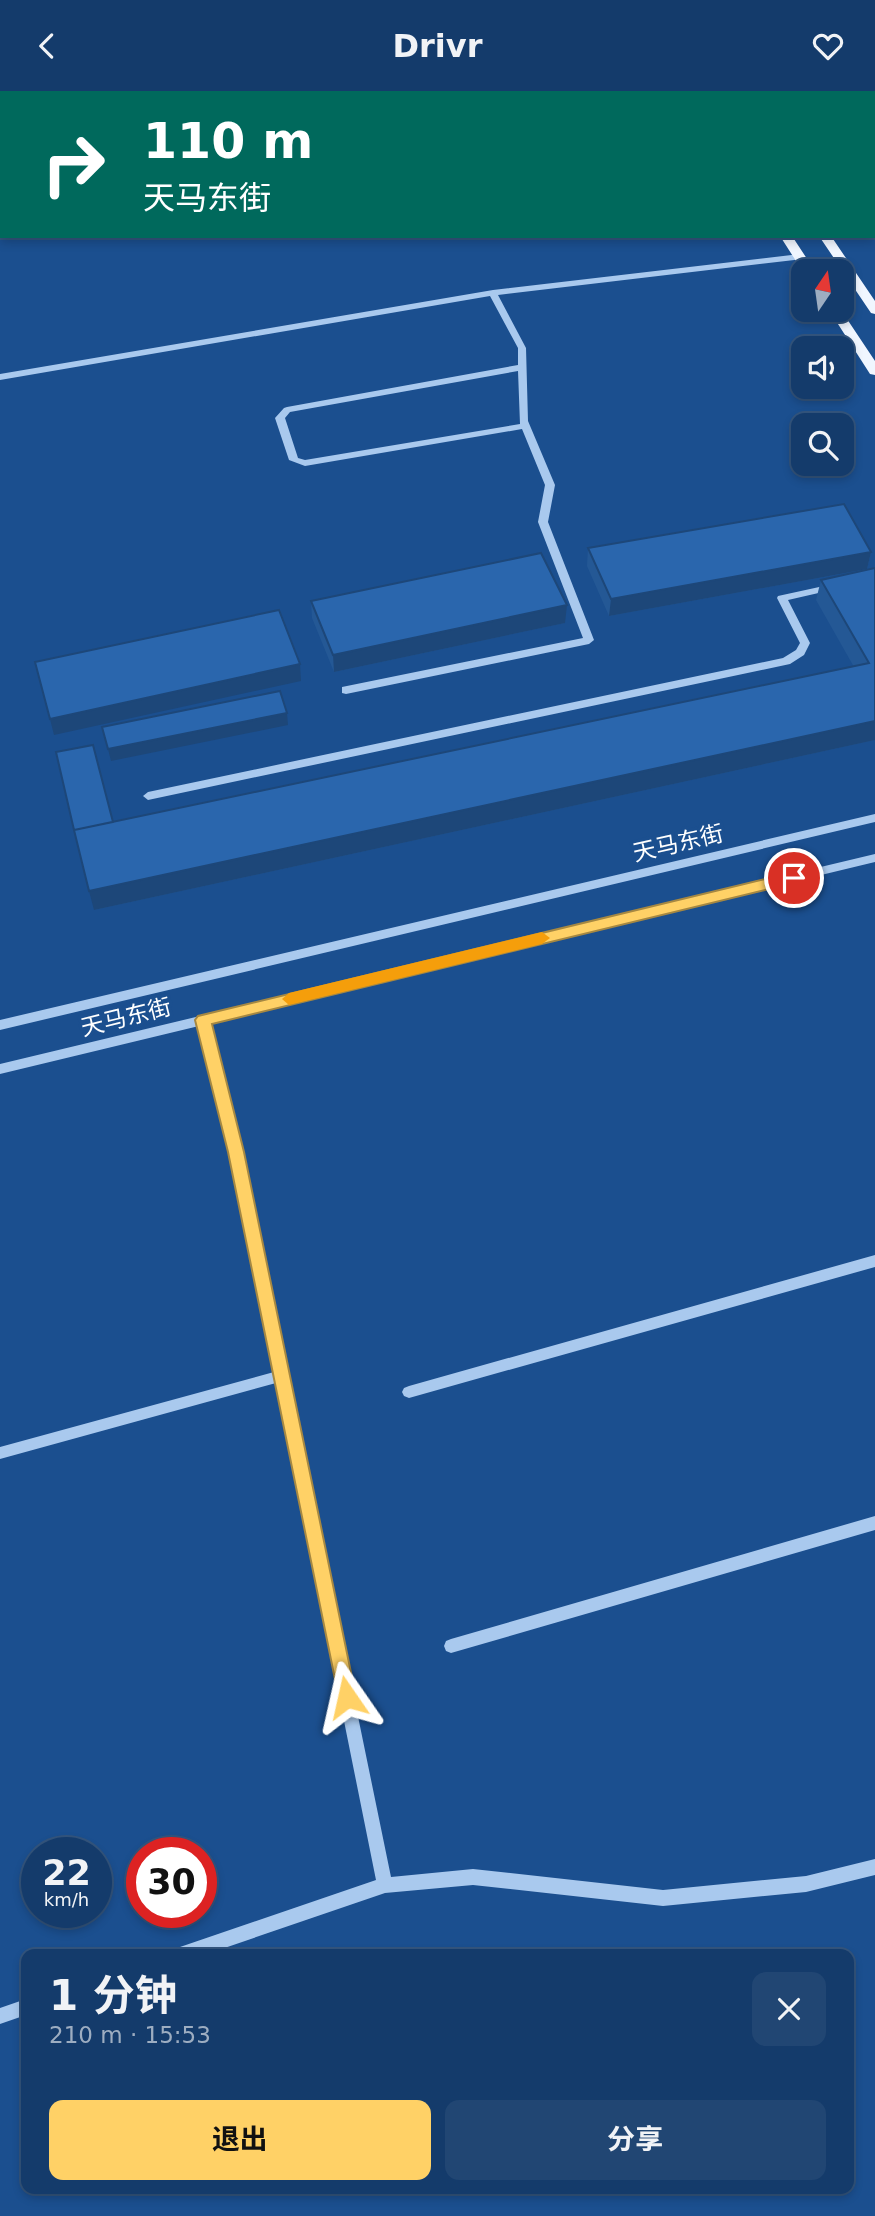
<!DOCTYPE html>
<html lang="zh">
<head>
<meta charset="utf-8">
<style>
	:root { --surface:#143b6b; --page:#214673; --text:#f1f3f6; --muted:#9dadc1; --line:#33557e; --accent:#ffd166 }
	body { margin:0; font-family:"DejaVu Sans","Noto Sans SC",sans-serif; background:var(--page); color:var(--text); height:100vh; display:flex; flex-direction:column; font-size:26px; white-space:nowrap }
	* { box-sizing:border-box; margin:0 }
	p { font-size:23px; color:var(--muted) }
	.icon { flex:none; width:38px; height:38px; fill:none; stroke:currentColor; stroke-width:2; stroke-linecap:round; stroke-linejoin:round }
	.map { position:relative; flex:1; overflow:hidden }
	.drawer { position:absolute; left:21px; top:1858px; width:833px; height:245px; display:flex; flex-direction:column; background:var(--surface); border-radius:14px; box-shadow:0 4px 10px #0003,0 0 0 2px var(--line) }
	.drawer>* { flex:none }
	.guide { position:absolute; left:0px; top:0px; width:875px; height:147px; box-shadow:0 4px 10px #0003,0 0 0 2px var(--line); background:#00695c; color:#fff; overflow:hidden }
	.needle { width:46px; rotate:13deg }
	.controls { position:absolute; left:791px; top:168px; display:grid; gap:14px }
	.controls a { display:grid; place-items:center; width:63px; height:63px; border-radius:14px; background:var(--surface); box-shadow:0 4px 10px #0003,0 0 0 2px var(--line); font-size:35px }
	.speed { position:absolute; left:21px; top:1746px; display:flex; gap:14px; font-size:35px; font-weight:700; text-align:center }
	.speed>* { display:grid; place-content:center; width:91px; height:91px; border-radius:50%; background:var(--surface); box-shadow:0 4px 10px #0003,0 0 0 2px var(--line); line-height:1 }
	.speed small { font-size:18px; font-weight:400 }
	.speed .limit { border:10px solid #d22; background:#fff; color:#111 }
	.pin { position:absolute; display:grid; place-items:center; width:60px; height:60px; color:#fff; margin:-30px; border:4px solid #fff; border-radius:50%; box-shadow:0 2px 7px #0007 }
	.me { position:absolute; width:77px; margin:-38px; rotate:349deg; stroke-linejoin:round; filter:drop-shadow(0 0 5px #0008) }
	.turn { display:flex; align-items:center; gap:24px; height:147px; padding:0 28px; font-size:32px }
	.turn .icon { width:91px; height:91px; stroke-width:2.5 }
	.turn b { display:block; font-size:49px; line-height:60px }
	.round { display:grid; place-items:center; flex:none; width:74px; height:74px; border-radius:14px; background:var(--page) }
	.overview { display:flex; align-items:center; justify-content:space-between; height:119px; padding:0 28px }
	h1 { font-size:42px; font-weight:700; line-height:52px }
	.primary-button { display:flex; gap:14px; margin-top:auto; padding:14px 28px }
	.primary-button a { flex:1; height:80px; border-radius:14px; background:var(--accent); color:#111; font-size:28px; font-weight:700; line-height:80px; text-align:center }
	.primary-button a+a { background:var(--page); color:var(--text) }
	header { display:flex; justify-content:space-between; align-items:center; height:91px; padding:0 28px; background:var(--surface); font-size:32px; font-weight:700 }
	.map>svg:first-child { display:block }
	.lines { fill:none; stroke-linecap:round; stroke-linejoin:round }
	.minor { fill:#a9c9ee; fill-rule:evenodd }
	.major { fill:#f0f6ff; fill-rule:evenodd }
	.wall { fill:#245895 }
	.shaded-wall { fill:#1d4779 }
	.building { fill:#2a66ad; stroke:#1d4779; stroke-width:2 }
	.route { fill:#ffd166; stroke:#a68842; stroke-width:2 }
	.slow { fill:#f59e0b }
	.labels { text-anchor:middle; stroke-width:7; stroke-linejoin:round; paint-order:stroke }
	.street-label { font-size:23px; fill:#fff; stroke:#1b4f8f }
</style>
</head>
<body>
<header><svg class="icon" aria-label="back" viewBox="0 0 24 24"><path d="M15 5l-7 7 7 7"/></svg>Drivr<svg class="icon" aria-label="heart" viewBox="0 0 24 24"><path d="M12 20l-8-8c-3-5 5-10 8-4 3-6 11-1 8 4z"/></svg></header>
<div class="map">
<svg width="875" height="2125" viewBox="0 0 875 2125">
	<rect width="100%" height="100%" fill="#1b4f8f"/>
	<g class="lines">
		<path class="minor" d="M0,0H26L24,2H2L0,4Z
			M0,95H2V99H0Z
			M800,163L803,164V168L498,204L526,257L528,330L555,394L548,431L594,549L589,553L346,603L342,602V596L583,547L538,431L545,394L522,338L305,375L289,369L275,327L284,317L287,316L518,274V257L490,205L0,289V283L493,199ZM518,280L520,333L305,369L298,367L285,327L290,321Z
			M833,493L838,496L836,498L788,509L810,552L804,564L790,573L148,709L143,705L148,701L783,567L796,559L800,552L777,507L778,505Z
			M875,723V731L0,939V929Z
			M875,763V771L210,932L242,1061L391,1786L473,1778L663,1799L806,1785L875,1768V1784L806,1801L663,1815L473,1794L385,1802L204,1864H172L174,1858L180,1856L376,1789L276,1292L0,1368V1356L274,1281L230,1061L199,935L0,983V973Z
			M875,1164V1176L409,1307L404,1305L402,1301L404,1297L409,1295Z
			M875,1425V1439L451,1562L446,1560L444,1555L446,1550L451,1548Z
			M26,1908V1924L0,1933V1917Z"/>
		<path class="major" d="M685,0H697V2H686Z
			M721,0H733V2H722Z
			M780,145H792L815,180L803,181Z
			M819,145H831L875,210V223L871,222Z
			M829,219H841L875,270V284L870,283Z"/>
	</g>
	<path class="wall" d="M588,457L871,461L867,478L609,525L587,475Z
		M875,477V649L94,819L113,731L854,576L816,509L821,489Z
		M311,510L565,532L334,581L312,527Z"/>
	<path class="shaded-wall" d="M871,461L867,478L609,525L611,508Z
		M567,514L565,532L334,581L333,564Z
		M300,573L301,590L54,644L50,628Z
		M287,622L288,634L111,670L108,658Z
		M875,630V649L94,819L89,800Z"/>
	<path class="building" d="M844,413L871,461L611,508L588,457Z
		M541,462L567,514L333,564L311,510Z
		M875,477V630L89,800L74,739L869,572L821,489Z
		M279,519L300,573L50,628L35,571Z
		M280,600L287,622L108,658L102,636Z
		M93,654L113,731L74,739L56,661Z"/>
	<path class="route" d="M794,781L802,787L794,792L212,933L244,1061L356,1606L353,1613L347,1616L340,1613L228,1061L195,929L198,925Z"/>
	<path class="slow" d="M542,841L550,847L542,853L289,914L282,908L289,902Z"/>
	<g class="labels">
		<g class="street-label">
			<text transform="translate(678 752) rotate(-13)" y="8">天马东街</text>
			<text transform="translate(126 926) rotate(-14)" y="8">天马东街</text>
		</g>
	</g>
</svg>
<div class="controls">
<a><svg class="needle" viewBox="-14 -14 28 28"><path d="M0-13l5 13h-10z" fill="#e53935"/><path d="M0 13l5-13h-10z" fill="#9dadc1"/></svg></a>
<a><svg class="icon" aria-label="sound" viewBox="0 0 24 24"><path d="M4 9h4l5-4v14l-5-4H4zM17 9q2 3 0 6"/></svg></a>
<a><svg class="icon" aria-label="search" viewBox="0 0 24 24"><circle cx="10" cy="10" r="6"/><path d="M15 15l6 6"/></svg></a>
</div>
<div class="speed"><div>22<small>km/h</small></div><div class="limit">30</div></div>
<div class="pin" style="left:794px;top:787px;background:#d93025"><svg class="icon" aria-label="arrive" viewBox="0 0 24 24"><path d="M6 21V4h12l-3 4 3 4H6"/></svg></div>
<svg class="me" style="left:347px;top:1606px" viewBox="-20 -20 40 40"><path d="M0-17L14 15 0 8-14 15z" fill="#ffd166" stroke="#fff" stroke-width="4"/></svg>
<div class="guide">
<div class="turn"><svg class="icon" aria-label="right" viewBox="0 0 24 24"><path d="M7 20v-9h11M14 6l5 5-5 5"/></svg><div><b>110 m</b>天马东街</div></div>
</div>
<section class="drawer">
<div class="overview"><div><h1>1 分钟</h1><p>210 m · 15:53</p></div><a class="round"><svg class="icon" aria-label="close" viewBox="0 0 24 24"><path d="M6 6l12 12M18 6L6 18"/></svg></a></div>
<div class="primary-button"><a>退出</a><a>分享</a></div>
</section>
</div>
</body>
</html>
